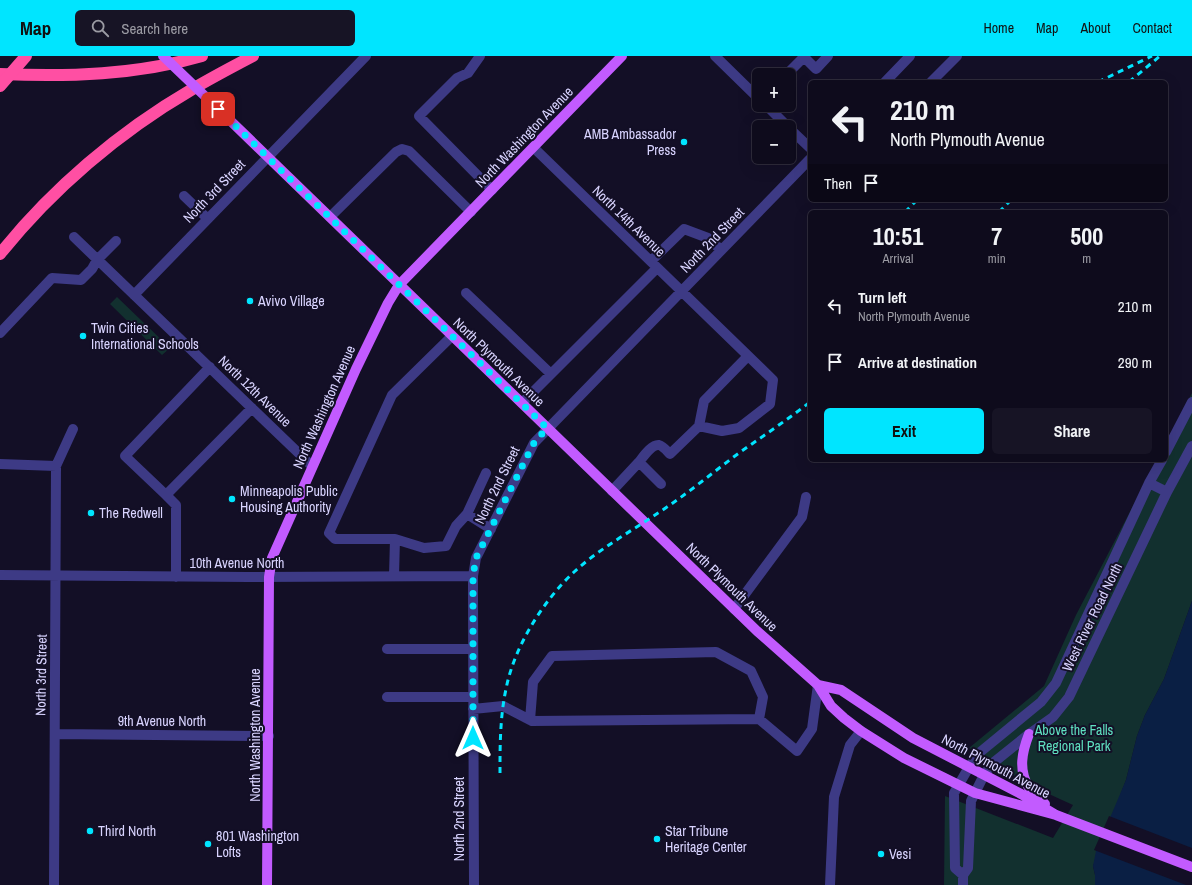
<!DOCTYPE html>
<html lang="en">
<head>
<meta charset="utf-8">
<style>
	:root { --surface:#0e0b1c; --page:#171425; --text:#f1f3f6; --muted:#9b9ba3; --line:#2e2b3b; --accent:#00e5ff }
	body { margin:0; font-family:"Archivo Narrow",sans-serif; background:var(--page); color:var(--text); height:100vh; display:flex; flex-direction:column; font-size:15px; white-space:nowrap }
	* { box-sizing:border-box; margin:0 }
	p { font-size:13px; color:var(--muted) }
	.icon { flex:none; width:22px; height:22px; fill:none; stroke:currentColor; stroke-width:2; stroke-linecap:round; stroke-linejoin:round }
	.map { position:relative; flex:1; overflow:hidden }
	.side { position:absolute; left:808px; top:154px; width:360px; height:252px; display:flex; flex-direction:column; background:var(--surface); border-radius:6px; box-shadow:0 4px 16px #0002,0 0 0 1px var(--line) }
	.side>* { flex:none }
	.banner { position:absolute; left:808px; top:24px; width:360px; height:122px; border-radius:6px; box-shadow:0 4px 16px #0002,0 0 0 1px var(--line); background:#0e0b1c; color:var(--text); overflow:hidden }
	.buttons { position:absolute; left:752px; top:12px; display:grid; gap:8px }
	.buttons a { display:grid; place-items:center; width:44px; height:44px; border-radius:6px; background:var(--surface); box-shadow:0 4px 16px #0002,0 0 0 1px var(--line); font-size:20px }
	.pin { position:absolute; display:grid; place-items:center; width:34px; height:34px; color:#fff; margin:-17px; border-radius:8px; box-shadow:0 2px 6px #0006 }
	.me { position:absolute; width:44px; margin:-22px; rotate:0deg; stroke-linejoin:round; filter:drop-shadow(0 0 3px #0008) }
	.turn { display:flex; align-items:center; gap:14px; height:84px; padding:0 16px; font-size:18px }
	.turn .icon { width:52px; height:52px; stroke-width:2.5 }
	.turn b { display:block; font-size:28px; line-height:34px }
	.then { display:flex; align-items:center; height:38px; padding:0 16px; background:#0003; gap:8px; font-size:15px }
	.eta { display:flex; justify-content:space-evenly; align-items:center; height:68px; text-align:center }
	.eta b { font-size:24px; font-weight:700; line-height:28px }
	.action { display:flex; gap:8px; margin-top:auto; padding:8px 16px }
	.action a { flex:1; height:46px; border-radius:6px; background:var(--accent); color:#111; font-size:16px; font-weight:700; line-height:46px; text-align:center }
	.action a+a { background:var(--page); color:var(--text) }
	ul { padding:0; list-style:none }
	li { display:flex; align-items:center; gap:12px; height:56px; padding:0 16px }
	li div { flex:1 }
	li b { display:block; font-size:15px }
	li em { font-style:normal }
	header { display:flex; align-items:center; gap:24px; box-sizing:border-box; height:56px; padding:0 20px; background:var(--accent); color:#111 }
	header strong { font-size:19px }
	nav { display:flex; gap:22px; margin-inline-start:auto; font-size:14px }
	.search { width:280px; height:36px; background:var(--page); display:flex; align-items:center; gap:10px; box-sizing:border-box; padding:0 14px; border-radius:6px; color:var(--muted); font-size:15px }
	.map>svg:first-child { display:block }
	.green { fill:#12302f }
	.water { fill:#0a1f44 }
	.pier { fill:#130f26 }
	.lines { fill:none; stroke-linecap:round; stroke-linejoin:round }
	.minor { stroke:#3d3a85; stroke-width:10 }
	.major { stroke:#c25bff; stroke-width:10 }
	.highway { stroke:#ff4fa3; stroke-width:12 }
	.rail { stroke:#00e5ff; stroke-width:3; stroke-dasharray:6 5; stroke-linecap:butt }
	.major-bridge { stroke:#c25bff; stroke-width:10 }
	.highway-bridge { stroke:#ff4fa3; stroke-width:12 }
	.route { stroke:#00e5ff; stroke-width:7; stroke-dasharray:0 12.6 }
	.poi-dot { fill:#00e5ff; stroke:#130f26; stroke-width:1.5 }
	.labels { text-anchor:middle; stroke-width:4; stroke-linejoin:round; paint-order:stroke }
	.poi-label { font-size:14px; fill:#d9d4ff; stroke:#130f26; text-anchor:start }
	.street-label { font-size:14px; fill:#d9d4ff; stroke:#130f26 }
	.park-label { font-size:14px; fill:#5fe0c0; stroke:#130f26 }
</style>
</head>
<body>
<header>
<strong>Map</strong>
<div class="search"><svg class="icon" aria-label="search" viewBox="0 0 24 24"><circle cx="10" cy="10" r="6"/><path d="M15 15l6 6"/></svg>Search here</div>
<nav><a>Home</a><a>Map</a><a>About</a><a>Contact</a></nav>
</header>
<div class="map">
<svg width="1192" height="829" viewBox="0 0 1192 829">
	<rect width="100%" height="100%" fill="#130f26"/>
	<path class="green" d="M117,241L170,292L162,299L110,248Z
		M1192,337V545L1164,623L1145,659L1137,680L1126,724L1093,810L1095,819V829H944L945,740L1053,782L1073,749L1027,728L979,697L969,692L1044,630L1076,559L1157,404H1166V387Z"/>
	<path class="water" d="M1192,545V829H1095V819L1093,810L1096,795L1126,724L1137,680L1145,659L1164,623Z"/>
	<path class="pier" d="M1109,760L1192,792V829H1186L1094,794Z"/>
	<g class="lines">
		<path class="minor" d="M480,0L468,17L457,22L419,60L492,134
			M715,0L759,43
			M786,19L804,1L816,13L828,0
			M885,26L910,0
			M931,26L957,0
			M766,49L788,71
			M789,72L810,92
			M534,92L773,324L770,348L739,372L722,375L699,370L704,345L748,300
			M184,140L207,162
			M330,161L396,96L402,93L409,95L471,156
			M74,181L312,410
			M651,205L684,173L708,182L721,194
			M466,237L551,318
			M134,239L366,0
			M0,277L52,222L81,224L92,213L97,204L116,185
			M452,280L392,339L329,477L335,483H395L424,492L446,490L456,470L467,458L491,473
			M210,311L125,400L166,439L252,352
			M522,347L657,212
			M1166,396L1192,346
			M639,406C643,401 652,388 659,389C663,390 667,395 670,398L699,370
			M0,408L56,410
			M1149,427L1167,436
			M612,435L639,406L661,428
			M166,439L176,449V521
			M467,458L486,417
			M0,519L248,521L473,520
			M394,520L395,483
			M734,553L802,461L806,441
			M387,593H473
			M387,641H473
			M473,653L503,650L532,665L759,663L797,695L812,673L818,629
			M530,664L533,626L552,600L716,596L751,615L763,641L759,663
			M55,678L269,680
			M963,819L955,812L954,737L969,711L979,697L1041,646L1056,627L1149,427L1162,404
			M54,829L56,410L73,373
			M474,829L473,538V520L476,502L534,387L810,103
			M830,829L834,741L850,689L861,675
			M963,829V819L968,812L971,745L984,719L993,707L1029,678L1053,661L1069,641L1167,436L1192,390"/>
		<path class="major" d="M210,45L757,575L818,629L831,650L844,662L861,675L904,702L975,737L1056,759
			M818,629L841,634L913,682L1021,738L1056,759L1192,811
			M1029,678C1022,696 1018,714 1029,732C1033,738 1040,743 1045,748
			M267,829L269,521L272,502L356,313L388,247L399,229L622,0"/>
		<path class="highway" d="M0,18C68,21 137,19 202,0
			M0,198C52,133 119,76 191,34C211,22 232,11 253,0"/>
		<path class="rail" d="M1098,26L1152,0
			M1129,26L1160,0
			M905,156L917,144
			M999,156L1011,144
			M500,717C500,689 500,661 506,633C514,591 543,545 574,516C599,493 630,476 658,457C686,439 712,417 739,397C763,380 787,364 810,346"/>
		<path class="major-bridge" d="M163,0L210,45"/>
		<path class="highway-bridge" d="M0,30L26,0"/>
	</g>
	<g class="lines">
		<path class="route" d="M218,53L547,372L534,387L476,502L473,520V682"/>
	</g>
	<g class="poi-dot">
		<circle cx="684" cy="86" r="4"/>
		<circle cx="250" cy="245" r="4"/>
		<circle cx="83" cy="280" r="4"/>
		<circle cx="232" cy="443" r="4"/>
		<circle cx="91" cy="457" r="4"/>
		<circle cx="90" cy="775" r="4"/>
		<circle cx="657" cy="783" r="4"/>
		<circle cx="208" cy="788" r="4"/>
		<circle cx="881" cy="798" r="4"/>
	</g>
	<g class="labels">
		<g class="poi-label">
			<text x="676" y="83" text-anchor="end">AMB Ambassador<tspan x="676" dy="16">Press</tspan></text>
			<text x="258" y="250">Avivo Village</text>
			<text x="91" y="277">Twin Cities<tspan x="91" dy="16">International Schools</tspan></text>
			<text x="240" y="440">Minneapolis Public<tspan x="240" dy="16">Housing Authority</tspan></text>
			<text x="99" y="462">The Redwell</text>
			<text x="98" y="780">Third North</text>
			<text x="665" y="780">Star Tribune<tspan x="665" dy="16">Heritage Center</tspan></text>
			<text x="216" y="785">801 Washington<tspan x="216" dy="16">Lofts</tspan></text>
			<text x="889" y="803">Vesi</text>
		</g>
		<g class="street-label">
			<text transform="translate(524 81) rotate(-46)" y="5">North Washington Avenue</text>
			<text transform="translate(214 135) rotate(-46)" y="5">North 3rd Street</text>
			<text transform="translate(629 165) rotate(44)" y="5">North 14th Avenue</text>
			<text transform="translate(712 184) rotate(-46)" y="5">North 2nd Street</text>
			<text transform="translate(499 306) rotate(44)" y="5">North Plymouth Avenue</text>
			<text transform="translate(255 335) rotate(44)" y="5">North 12th Avenue</text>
			<text transform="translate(324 351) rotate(-66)" y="5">North Washington Avenue</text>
			<text transform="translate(497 429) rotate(-64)" y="5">North 2nd Street</text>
			<text x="237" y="512">10th Avenue North</text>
			<text transform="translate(732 531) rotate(44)" y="5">North Plymouth Avenue</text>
			<text transform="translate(1092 561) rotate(-64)" y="5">West River Road North</text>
			<text transform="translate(41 619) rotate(-89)" y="5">North 3rd Street</text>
			<text x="162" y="670">9th Avenue North</text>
			<text transform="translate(255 679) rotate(-90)" y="5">North Washington Avenue</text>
			<text transform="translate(996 710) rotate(28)" y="5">North Plymouth Avenue</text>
			<text transform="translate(459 763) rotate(-90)" y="5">North 2nd Street</text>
		</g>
		<g class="park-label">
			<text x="1074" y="679">Above the Falls<tspan x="1074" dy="16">Regional Park</tspan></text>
		</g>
	</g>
</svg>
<div class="buttons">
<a>+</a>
<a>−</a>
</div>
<div class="pin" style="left:218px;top:53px;background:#d93025"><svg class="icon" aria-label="arrive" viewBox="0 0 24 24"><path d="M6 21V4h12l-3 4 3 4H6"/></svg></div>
<svg class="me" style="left:473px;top:682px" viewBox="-20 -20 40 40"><path d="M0-17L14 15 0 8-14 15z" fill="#00e5ff" stroke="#fff" stroke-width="4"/></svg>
<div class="banner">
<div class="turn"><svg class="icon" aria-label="left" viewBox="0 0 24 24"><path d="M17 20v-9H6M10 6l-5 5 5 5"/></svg><div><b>210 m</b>North Plymouth Avenue</div></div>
<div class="then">Then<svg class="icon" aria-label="arrive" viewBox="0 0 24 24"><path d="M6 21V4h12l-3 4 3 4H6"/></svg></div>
</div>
<section class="side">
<div class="eta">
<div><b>10:51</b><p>Arrival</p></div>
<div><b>7</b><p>min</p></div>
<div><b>500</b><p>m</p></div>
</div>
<ul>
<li><svg class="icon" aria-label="left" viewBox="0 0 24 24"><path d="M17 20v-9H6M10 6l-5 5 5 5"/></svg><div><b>Turn left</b><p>North Plymouth Avenue</p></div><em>210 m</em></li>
<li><svg class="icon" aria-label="arrive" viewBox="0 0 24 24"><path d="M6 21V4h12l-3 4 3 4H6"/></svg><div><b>Arrive at destination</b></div><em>290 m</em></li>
</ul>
<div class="action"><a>Exit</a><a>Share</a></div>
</section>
</div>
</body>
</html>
